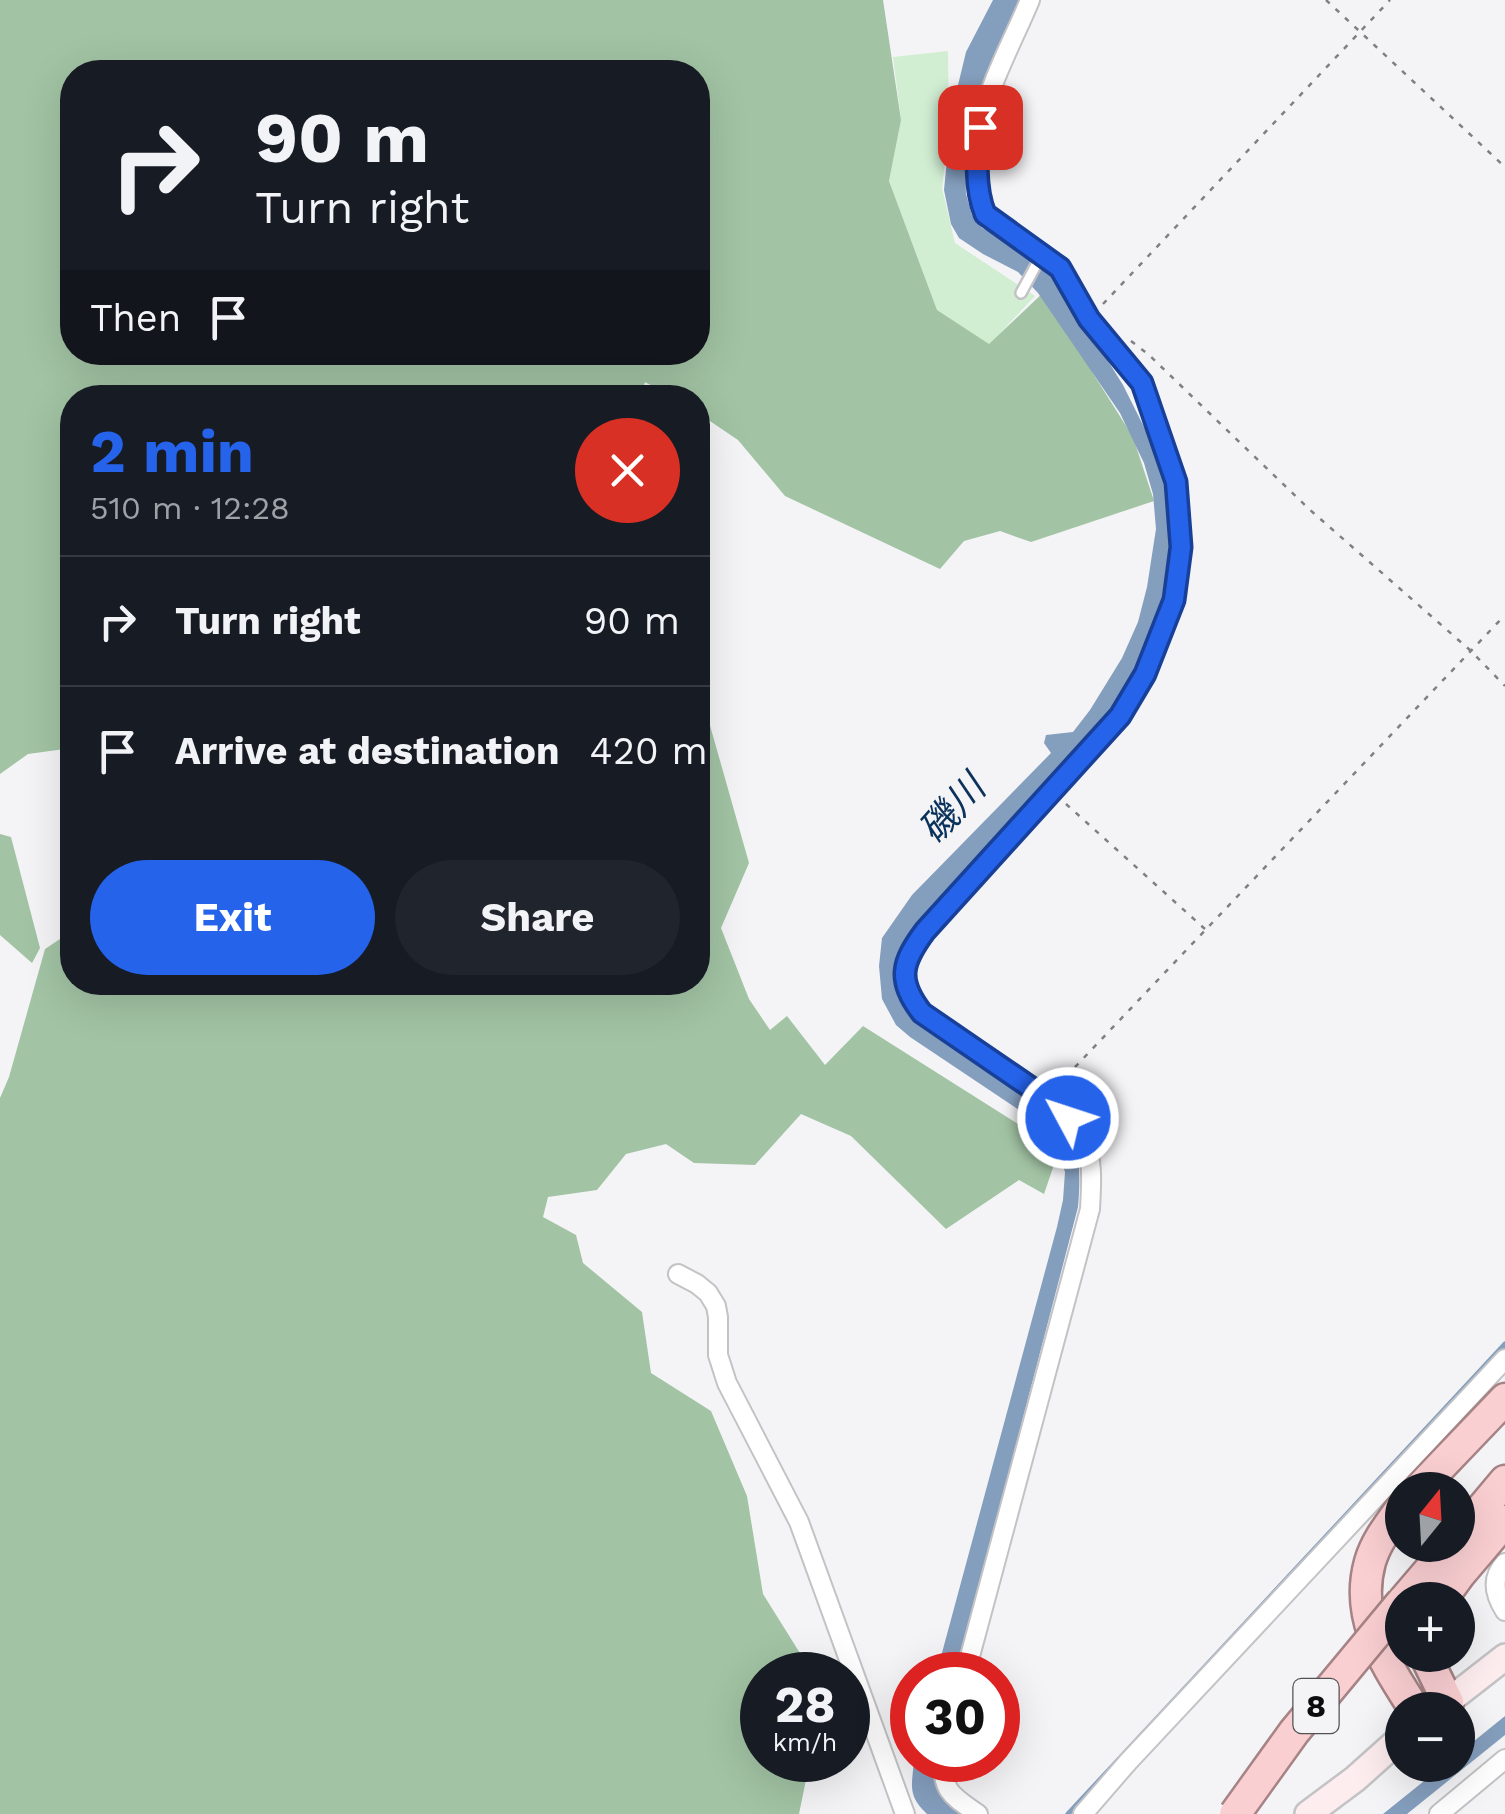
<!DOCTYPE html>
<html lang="en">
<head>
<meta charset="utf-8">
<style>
	:root { --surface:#171b24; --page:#20242c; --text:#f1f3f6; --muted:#9ea1a6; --line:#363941; --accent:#2563eb }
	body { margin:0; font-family:"Work Sans","Noto Sans JP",sans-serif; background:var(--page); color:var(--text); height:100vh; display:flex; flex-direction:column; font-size:38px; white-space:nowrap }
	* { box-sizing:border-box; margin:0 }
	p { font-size:32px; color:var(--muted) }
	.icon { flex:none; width:55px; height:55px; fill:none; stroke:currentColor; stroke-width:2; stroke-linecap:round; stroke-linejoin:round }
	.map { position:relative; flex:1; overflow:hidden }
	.drawer { position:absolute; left:60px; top:385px; width:650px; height:610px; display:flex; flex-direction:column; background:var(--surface); border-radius:40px; box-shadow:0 10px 40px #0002 }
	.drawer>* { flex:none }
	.hud { position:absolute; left:60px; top:60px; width:650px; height:305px; border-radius:40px; box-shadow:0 10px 40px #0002; background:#171b24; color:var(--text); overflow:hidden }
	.needle { width:65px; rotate:18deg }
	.buttons { position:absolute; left:1385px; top:1472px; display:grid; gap:20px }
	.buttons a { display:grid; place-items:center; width:90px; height:90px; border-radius:50%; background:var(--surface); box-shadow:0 10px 40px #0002; font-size:50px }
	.speed { position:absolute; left:740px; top:1652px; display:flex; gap:20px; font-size:50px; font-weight:700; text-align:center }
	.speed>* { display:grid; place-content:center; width:130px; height:130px; border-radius:50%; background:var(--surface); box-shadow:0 10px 40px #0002; line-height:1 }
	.speed small { font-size:25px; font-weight:400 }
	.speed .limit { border:15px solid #d22; background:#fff; color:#111 }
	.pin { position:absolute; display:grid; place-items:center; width:85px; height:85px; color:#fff; margin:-42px; border-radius:20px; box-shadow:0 5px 15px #0006 }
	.me { position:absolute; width:110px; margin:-55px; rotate:310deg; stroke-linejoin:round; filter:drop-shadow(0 0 8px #0008) }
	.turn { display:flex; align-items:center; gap:35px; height:210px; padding:0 30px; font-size:45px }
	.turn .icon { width:130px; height:130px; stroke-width:2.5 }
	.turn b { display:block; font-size:70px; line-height:85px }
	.then { display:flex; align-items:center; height:95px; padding:0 30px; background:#0003; gap:20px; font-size:38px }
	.round { display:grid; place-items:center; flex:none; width:105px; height:105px; border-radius:52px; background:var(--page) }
	.overview { display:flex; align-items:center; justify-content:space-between; height:170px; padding:0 30px }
	h1 { font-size:60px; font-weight:700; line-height:75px; color:var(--accent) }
	.button { display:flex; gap:20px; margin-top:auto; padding:20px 30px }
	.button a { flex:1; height:115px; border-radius:60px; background:var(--accent); color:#fff; font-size:40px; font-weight:700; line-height:115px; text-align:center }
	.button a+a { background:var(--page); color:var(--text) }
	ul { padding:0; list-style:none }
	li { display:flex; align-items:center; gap:30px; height:130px; padding:0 30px; border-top:2px solid var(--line) }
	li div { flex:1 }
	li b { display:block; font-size:38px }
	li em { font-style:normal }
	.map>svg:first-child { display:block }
	.green { fill:#d1eed3 }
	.forest { fill:#a2c3a4; fill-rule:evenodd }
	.water { fill:#849ebd }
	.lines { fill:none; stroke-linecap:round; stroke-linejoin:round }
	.stream { stroke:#849ebd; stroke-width:5 }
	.service-casing { stroke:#c3c2c5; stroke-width:14 }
	.minor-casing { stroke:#c3c2c5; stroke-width:22 }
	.secondary-casing { stroke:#c3c2c5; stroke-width:30 }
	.trunk-casing { stroke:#a68385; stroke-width:35 }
	.path { stroke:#807f81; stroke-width:2.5; stroke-dasharray:5 8; stroke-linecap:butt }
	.service { stroke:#fff; stroke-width:9 }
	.minor { stroke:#fff; stroke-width:18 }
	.secondary { stroke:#fdedee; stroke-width:25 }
	.trunk { stroke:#facfd2; stroke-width:30 }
	.trunk-bridge-casing { stroke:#a68385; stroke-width:35; stroke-linecap:butt }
	.trunk-bridge { stroke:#facfd2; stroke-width:30 }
	.route-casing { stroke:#184099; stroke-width:25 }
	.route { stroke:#2563eb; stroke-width:18 }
	.labels { text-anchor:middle; stroke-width:8; stroke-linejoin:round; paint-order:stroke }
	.shield { fill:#f4f4f7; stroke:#525253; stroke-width:2.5 }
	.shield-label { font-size:32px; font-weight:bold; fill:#0d0c0d }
	.water-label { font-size:38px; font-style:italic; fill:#0b325b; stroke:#f4f4f7 }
</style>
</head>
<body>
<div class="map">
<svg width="1505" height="1814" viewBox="0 0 1505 1814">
	<rect width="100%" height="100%" fill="#f4f4f7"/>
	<path class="green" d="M948,51L949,127L942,188L955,243L1035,296L989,345L937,310L889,181L901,119L893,57Z"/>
	<path class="forest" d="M0,0H883L901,120L889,181L937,310L989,344L1046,290L1094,375L1133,437L1154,501L1031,542L1000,531L964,541L940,569L785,496L738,440L698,413V398L673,397L645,382L640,398H72V748L28,754L0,774ZM72,72H698V352H72Z
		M698,683L749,863L721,928L749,999L770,1030L787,1016L825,1065L863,1026L1059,1150L1044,1194L1019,1180L946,1229L851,1136L801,1114L755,1165L694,1163L666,1144L626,1154L597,1190L548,1197L543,1217L576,1235L583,1263L642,1312L651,1373L711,1411L747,1496L763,1594L803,1658L804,1675H762V1760H810L799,1814H0V1098L9,1077L45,949L72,931V982H698Z
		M0,834L11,837L40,948L32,963L0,935Z"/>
	<path class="water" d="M993,0H1022L984,81L965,164L966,194L972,215L982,228L1033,251L1050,268L1123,385L1163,465L1170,488L1173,528L1167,579L1161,615L1143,661L1128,690L909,933C885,975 892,1000 929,1031C963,1052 1057,1104 1072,1137C1081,1160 1080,1183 1078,1207L956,1675H936L1057,1227L1063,1200L1065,1172L1056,1144L1037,1122L910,1037L896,1025L882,999L879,966L882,938L912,895L1051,753L1044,743L1046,735L1073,732L1090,710L1122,658L1138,622L1147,587L1156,529L1153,494L1144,463L1120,413L1038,293L1018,272L983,254L959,238L951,224L944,190L952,110L966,52Z
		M1505,1716V1735L1407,1814H1383L1444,1765H1458V1754Z
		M914,1760H934C932,1788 940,1796 960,1814H927C907,1795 912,1786 914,1760Z"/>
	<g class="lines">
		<path class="stream" d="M1068,1814L1505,1344"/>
		<g class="service-casing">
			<path id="service" d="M1021,293L1042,254"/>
		</g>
		<g class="minor-casing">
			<path id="minor" d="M678,1274L697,1284L708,1293L716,1306L718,1317V1355L727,1383L799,1522L905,1814
				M1505,1563C1491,1578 1494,1594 1505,1611
				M965,1675L1090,1209C1091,1187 1094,1159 1083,1139C1057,1092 966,1046 922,1013C896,980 901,963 925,931L1120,716L1145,674L1174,600L1181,547L1176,481L1142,383L1089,319L1060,268L985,214C955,141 1003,65 1030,0
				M944,1760C941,1792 954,1797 978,1814
				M1083,1814L1128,1762L1505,1359
				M1439,1814L1505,1759"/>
		</g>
		<g class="secondary-casing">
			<path id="secondary" d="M1437,1710L1505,1657
				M1308,1814L1355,1779L1402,1737"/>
		</g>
		<g class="trunk-casing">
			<path id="trunk" d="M1418,1490L1505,1399
				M1402,1507C1390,1524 1376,1541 1370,1562C1354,1619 1386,1664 1415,1710
				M1458,1537L1505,1481
				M1404,1600L1451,1545
				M1441,1600L1460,1574L1505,1521
				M1425,1655L1448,1702"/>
		</g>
		<path class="path" d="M1326,0L1505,167
			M1103,304L1390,0
			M1131,341L1149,355L1309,509L1471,651L1505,686
			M1066,804L1205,929
			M1057,1086L1505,615"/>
		<use href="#service" class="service"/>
		<use href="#minor" class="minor"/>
		<use href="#secondary" class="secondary"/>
		<use href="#trunk" class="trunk"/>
		<g class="trunk-bridge-casing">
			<path id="trunk-bridge" d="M1235,1814L1294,1732L1402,1602"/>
		</g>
		<use href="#trunk-bridge" class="trunk-bridge"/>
	</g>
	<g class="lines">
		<g class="route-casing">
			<path id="route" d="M980,127C977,156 974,186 985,214L1060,268L1089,319L1142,383L1176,482L1181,547L1174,600L1145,674L1120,716L925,931C902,962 896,980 922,1013L1046,1098L1068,1118"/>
		</g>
		<use href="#route" class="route"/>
	</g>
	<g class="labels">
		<rect class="shield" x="1293.5" y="1679" width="45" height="54" rx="8"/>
		<g class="shield-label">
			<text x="1316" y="1717">8</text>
		</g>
		<g class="water-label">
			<text transform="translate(952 809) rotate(-48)" y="13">磯川</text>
		</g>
	</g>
</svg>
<div class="buttons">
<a><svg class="needle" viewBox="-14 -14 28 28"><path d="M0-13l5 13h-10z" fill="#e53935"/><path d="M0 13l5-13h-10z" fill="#9ea1a6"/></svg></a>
<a>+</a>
<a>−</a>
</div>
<div class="speed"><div>28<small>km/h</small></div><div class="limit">30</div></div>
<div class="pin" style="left:980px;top:127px;background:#d93025"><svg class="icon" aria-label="arrive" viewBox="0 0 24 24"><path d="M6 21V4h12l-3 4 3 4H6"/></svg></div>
<svg class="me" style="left:1068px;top:1118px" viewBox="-20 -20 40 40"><circle r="17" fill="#2563eb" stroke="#fff" stroke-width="3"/><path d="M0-11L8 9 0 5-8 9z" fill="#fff"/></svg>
<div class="hud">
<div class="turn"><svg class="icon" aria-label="right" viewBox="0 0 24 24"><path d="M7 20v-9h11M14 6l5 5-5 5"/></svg><div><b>90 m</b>Turn right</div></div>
<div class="then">Then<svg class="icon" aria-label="arrive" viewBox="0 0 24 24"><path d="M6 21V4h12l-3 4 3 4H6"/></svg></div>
</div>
<section class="drawer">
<div class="overview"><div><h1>2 min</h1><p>510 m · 12:28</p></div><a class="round" style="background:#d93025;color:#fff"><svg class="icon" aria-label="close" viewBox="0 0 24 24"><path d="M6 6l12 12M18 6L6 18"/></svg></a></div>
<ul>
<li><svg class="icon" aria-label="right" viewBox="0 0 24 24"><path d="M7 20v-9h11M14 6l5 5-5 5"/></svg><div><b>Turn right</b></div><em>90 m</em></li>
<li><svg class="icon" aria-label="arrive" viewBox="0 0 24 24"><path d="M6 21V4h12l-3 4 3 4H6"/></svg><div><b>Arrive at destination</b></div><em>420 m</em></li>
</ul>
<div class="button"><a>Exit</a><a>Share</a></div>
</section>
</div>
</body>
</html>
